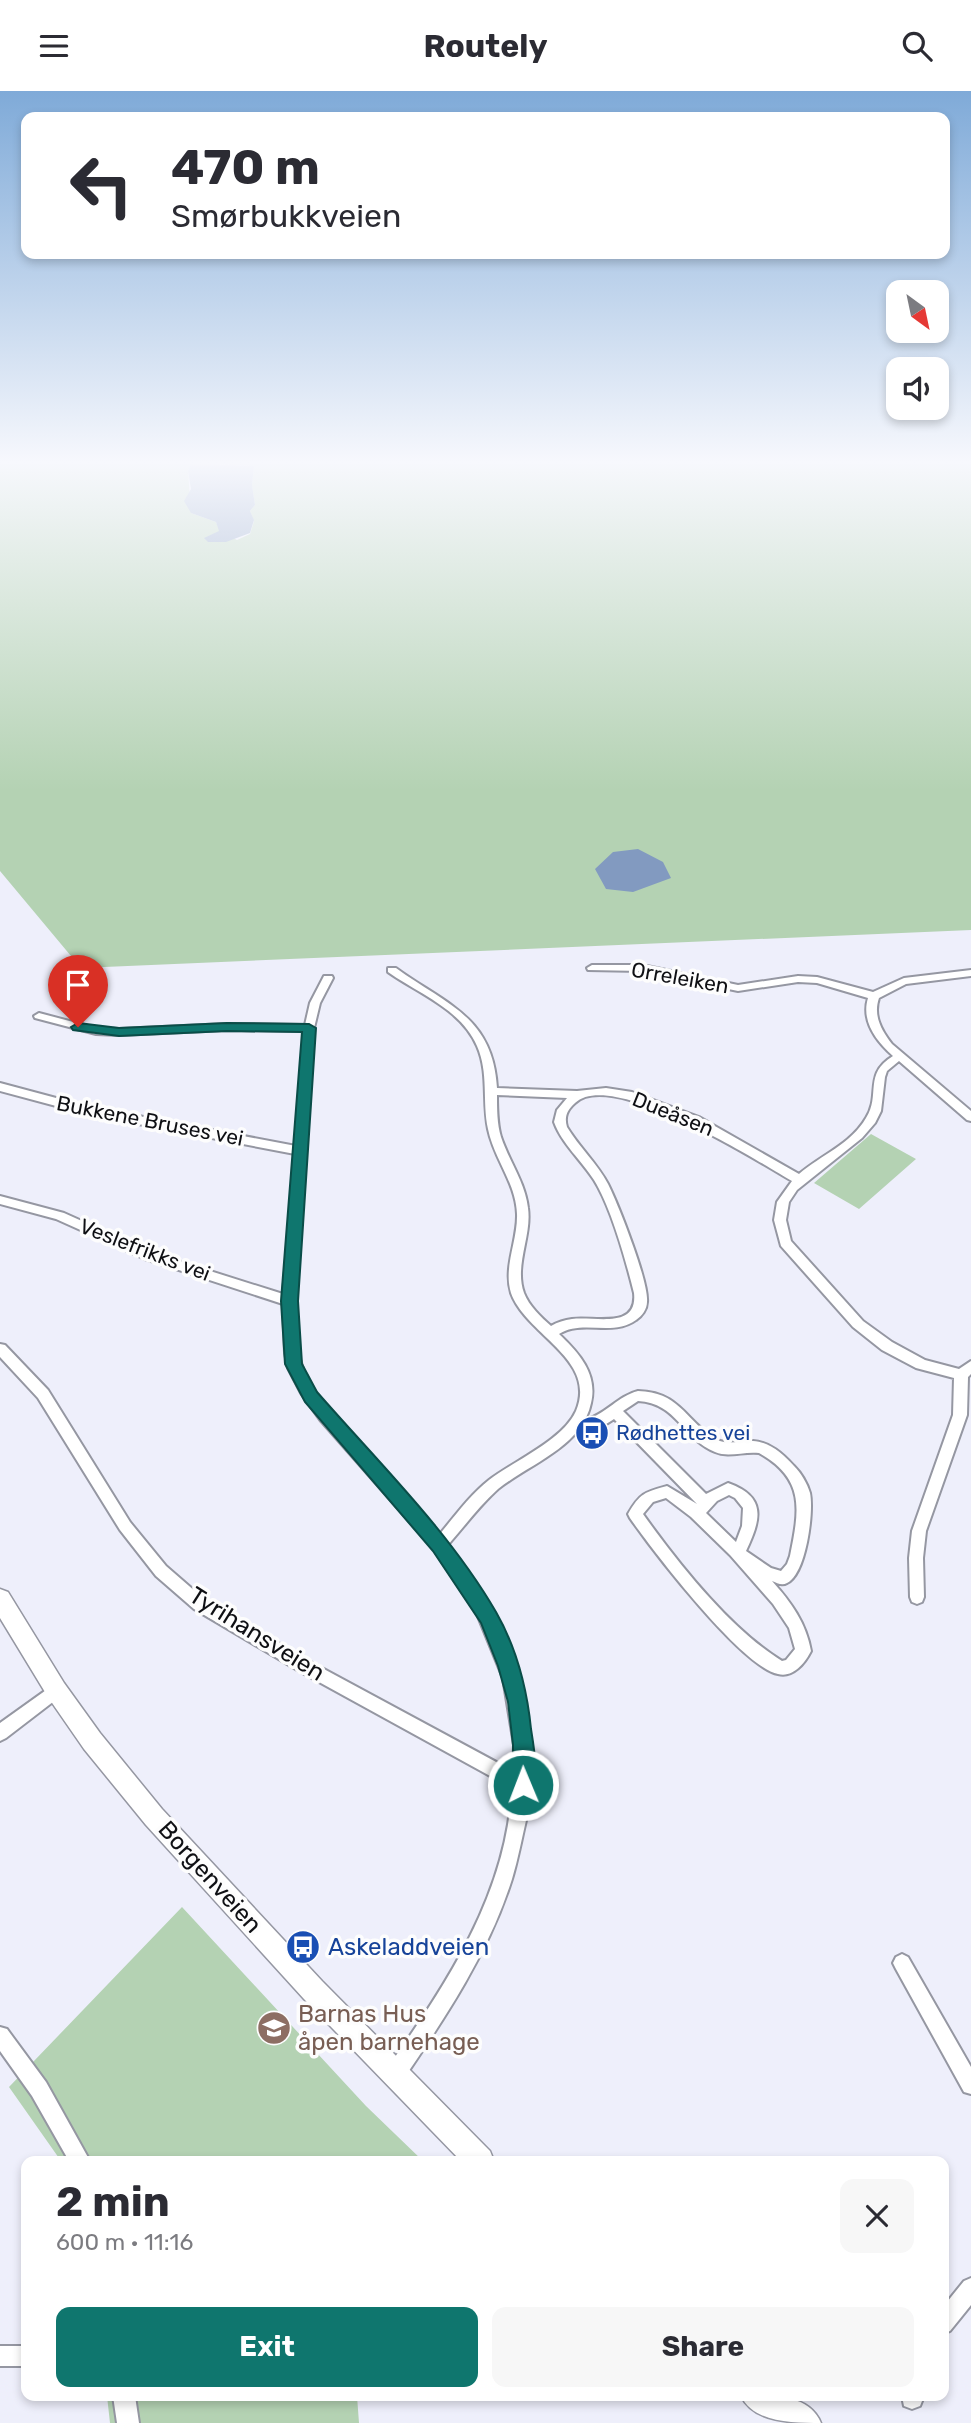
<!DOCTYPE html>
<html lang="en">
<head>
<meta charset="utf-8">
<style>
	:root { --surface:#fff; --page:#f7f7f7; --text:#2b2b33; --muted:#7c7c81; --accent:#0f766e }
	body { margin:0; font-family:Rubik,sans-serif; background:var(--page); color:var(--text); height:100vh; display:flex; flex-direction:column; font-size:26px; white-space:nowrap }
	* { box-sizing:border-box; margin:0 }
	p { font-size:23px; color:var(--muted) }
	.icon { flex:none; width:38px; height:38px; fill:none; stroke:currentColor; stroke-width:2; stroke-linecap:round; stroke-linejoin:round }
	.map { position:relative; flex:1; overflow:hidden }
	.side { position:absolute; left:21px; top:2065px; width:928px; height:245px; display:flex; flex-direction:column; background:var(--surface); border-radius:14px; box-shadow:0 4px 10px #0003 }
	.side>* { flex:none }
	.guide { position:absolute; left:21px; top:21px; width:929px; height:147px; border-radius:14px; box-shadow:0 4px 10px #0003; background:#fff; color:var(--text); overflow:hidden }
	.needle { width:46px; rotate:147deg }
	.tools { position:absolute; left:886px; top:189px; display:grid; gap:14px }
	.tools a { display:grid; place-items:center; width:63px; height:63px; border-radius:14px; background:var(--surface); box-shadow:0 4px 10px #0003; font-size:35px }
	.pin { position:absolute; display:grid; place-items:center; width:60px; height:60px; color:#fff; margin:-72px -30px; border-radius:50% 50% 50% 0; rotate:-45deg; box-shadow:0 0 7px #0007 }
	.pin .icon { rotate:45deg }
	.me { position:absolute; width:77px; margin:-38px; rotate:359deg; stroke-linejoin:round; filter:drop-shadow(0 0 5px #0008) }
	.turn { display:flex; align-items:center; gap:24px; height:147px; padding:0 35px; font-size:32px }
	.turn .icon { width:91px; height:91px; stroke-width:2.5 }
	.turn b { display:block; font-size:49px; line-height:60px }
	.round { display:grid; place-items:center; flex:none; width:74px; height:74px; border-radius:14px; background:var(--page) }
	.overview { display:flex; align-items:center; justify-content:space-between; height:119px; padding:0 35px }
	h1 { font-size:42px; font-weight:700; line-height:52px }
	.primary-button { display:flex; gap:14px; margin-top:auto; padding:14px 35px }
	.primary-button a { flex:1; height:80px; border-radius:14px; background:var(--accent); color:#fff; font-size:28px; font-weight:700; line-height:80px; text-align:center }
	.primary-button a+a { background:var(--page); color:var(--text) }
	header { display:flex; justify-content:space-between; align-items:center; height:91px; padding:0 35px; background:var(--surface); font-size:32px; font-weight:700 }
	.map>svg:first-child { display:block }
	.green { fill:#b4d2b3 }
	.water { fill:#829ac0 }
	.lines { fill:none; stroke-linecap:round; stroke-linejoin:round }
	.street-casing { stroke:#9597a2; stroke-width:4 }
	.secondary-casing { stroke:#9597a2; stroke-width:3 }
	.street { fill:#fff; fill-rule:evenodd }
	.secondary { fill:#fff; fill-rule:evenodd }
	.route { fill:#0f766e; stroke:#0a4d48; stroke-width:2 }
	.labels { text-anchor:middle; stroke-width:7; stroke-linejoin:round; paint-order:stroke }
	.street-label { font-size:21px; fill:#0f1014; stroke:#fdfdfd }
	.transit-label { font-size:21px; fill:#164399; stroke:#fdfdfd; text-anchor:start }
	.near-street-label { font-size:24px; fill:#0f1014; stroke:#fdfdfd }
	.near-transit-label { font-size:24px; fill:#164399; stroke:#fdfdfd; text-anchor:start }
	.near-education-label { font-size:24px; fill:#785e54; stroke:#fdfdfd; text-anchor:start }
</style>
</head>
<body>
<header><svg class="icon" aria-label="menu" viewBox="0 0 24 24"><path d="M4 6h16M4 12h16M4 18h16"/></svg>Routely<svg class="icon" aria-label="search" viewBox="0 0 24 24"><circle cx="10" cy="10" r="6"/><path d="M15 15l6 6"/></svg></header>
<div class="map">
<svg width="971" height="2332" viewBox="0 0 971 2332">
	<rect width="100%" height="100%" fill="#eeeffb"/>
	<path class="green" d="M0,373H191L188,380L191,422L216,431L220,440L237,449L250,443L254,430L250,420L255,414L252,394L254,375L225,373H971V839L81,877L0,780Z
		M871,1043L916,1068L859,1118L814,1092Z
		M182,1816L366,2015L423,2070H61L9,1996Z
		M107,2305H357L359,2332H110Z"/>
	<path class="water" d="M191,373L254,375L252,394L255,414L250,420L254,429L250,442L226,451H208L204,447L219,440L216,431L191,422L184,410L191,398L188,380Z
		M638,758L663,771L671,787L633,801L606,798L595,778L613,761Z"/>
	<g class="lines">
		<g class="street-casing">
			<path id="street" d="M592,874H642L738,894L798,885L817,886L873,901L904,887L971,879V885L906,893L879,907C873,924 881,939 892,953L971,1020V1030L967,1029L899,970L887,980L885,986L881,1020L875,1032L862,1047L797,1099L789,1111L786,1129L791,1150L863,1230L892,1251L925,1269L959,1278L971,1270V1283L968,1286L967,1324L926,1440L923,1467L924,1506L922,1511L917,1513L912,1511L910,1506L909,1467L912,1440L953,1324L954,1287L916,1277L882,1259L853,1236L781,1155L774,1129L777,1111L792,1090C756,1069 611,977 575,1012C567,1019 564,1026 567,1036C579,1056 597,1072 608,1093C618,1113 649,1191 647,1211C647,1218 642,1225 636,1229C613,1246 582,1228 559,1243C579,1262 598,1283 591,1312C582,1356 529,1373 498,1398C479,1415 464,1436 447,1455L488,1514L519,1587L530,1654L529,1689L531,1694C527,1704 529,1715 527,1725C522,1746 518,1768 512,1788C489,1861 445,1927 402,1990L395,1992L388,1990L386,1983L388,1976C447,1893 507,1802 512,1697L299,1580L194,1518L156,1485L120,1439L38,1307L0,1266V1253L5,1254L48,1299L130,1431L166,1475L204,1508L309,1570L513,1680L514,1654L503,1587L477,1523L432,1456L321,1330L301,1302L288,1277L285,1262L283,1213L145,1168L56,1128L0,1113V1105L64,1122L153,1162L283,1203L295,1063L86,1023L0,1000V992L86,1015L296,1055L304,940L227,939L119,944L96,943L35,927L34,925L39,922L96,937L119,938L227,933L305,934L310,912L323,887L324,885H332L333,887L320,912L314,937L296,1204L298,1262L306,1287L323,1313L439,1444C455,1425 470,1404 489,1389C514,1370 563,1349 576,1320C598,1268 526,1244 511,1202C503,1176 518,1149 517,1123C516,1092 494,1068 488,1038C482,1010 489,982 477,955C461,918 419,903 388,881V877H396C445,913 493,925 497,997L577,1000L606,997L632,1001L699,1026L799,1083C821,1064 851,1053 866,1027C881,1004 863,983 893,965C876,950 861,930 868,907L817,892L798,891L738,900L642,880L588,879L587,877ZM497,1004L567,1007L557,1019L554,1031C562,1053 582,1070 594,1089C611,1116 626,1170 634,1202C638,1239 595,1225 572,1228C564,1229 558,1231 551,1235C541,1226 529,1215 524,1202C514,1174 532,1145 528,1117C525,1091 509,1070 501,1046C497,1033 497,1018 497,1004Z
				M638,1300C678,1301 684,1326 712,1346C726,1356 738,1349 753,1350C770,1351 783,1363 794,1375C801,1382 807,1392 810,1402C814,1421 806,1483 787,1492C782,1495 777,1492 772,1490C791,1511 806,1532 811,1560C805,1572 793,1587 778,1583C742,1576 653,1460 630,1427L628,1423C640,1402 645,1401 667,1395L697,1413L614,1328C607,1333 597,1339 588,1336L586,1332L588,1328C607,1322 618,1305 638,1300ZM638,1310C677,1312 683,1348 715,1361C729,1367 744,1360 759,1362C806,1388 799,1420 790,1465L787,1473L781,1480L771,1477L746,1460C761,1428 767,1406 728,1392L706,1403L623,1320ZM729,1404L735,1407L743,1417L742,1435L736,1451L706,1422L717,1410ZM666,1407L691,1426L730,1464L773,1513L789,1537L795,1558L786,1569L782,1570C730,1538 678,1472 643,1423L653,1411Z
				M56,1592L62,1594L64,1599L62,1604L6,1647L0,1650V1632Z
				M902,1863L908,1866L971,1976V2003L964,2001L896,1878L893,1872L896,1866Z
				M0,1936L7,1938L46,1991L90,2070H69L32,2005L0,1960Z
				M971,2187V2214L950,2240L943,2243V2216L964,2190Z
				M0,2255H26V2275H0Z
				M113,2305H135L139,2332H117Z
				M902,2305H924L920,2315L912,2318L904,2315Z"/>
		</g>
		<g class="secondary-casing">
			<path id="secondary" d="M0,1498L8,1501L64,1592L100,1642L162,1718L322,1890L490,2060L494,2070H461L304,1908L146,1734L84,1658L48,1606L0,1527Z
				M741,2305C769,2304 809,2302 821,2332C793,2332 754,2332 741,2305Z"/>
		</g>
		<use href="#street" class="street"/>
		<use href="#secondary" class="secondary"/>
	</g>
	<linearGradient id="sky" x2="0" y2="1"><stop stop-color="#7faad8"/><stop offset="0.53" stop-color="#f7f8fd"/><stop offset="1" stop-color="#f7f8fd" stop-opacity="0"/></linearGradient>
	<rect width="971" height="700" fill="url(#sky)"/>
	<path class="route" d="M78,932L119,937L227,932L309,933L316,937L298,1210L302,1273L317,1301C378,1371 449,1440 496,1521C516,1556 527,1598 531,1638C534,1657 539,1683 531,1701L523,1704L516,1701L513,1694V1654L508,1611L498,1575L481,1532L433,1460L305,1311L285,1273L281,1210L302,941L227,940L119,945L73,939L71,936Z"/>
	<defs>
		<g id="bus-disc" transform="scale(1.75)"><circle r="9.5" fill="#1a4fb4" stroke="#fdfdfd"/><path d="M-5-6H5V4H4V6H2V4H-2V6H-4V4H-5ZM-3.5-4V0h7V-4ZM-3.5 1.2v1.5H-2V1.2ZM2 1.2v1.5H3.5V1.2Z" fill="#fff"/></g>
		<g id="school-disc" transform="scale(1.75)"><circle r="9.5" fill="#8d6e63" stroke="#fdfdfd"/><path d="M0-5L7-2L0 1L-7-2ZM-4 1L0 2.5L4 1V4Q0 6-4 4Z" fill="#fff"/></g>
	</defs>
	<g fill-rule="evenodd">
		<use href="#bus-disc" x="592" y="1342"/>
		<use href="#bus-disc" x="303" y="1856"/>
		<use href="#school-disc" x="274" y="1937"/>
	</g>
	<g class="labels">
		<g class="street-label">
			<text transform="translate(680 887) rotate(10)" y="7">Orreleiken</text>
			<text transform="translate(673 1023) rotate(22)" y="7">Dueåsen</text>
			<text transform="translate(150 1030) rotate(11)" y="7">Bukkene Bruses vei</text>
			<text transform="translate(145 1159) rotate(21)" y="7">Veslefrikks vei</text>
		</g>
		<g class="transit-label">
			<text x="616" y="1349">Rødhettes vei</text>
		</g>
		<g class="near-street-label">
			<text transform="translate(257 1543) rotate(32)" y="8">Tyrihansveien</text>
			<text transform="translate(210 1786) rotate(48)" y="8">Borgenveien</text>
		</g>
		<g class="near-transit-label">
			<text x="328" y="1864">Askeladdveien</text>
		</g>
		<g class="near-education-label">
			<text x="298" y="1931">Barnas Hus<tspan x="298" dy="28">åpen barnehage</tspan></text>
		</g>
	</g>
</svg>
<div class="tools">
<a><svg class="needle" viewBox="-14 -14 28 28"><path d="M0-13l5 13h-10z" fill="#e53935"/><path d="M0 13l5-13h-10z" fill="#7c7c81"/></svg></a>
<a><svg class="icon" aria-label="sound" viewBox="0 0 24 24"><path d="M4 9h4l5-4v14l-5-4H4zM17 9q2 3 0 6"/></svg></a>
</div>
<div class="pin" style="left:78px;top:936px;background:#d93025"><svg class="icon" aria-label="arrive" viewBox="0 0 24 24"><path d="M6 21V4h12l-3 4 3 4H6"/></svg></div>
<svg class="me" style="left:523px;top:1694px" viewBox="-20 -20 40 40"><circle r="17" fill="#0f766e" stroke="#fff" stroke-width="3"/><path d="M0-11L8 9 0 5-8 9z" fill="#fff"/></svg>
<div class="guide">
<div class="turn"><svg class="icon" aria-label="left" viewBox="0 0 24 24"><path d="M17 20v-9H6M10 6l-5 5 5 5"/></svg><div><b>470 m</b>Smørbukkveien</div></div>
</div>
<section class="side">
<div class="overview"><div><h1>2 min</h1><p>600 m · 11:16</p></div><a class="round"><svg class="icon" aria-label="close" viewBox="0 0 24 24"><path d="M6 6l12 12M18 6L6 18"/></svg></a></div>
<div class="primary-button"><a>Exit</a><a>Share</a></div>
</section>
</div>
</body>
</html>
